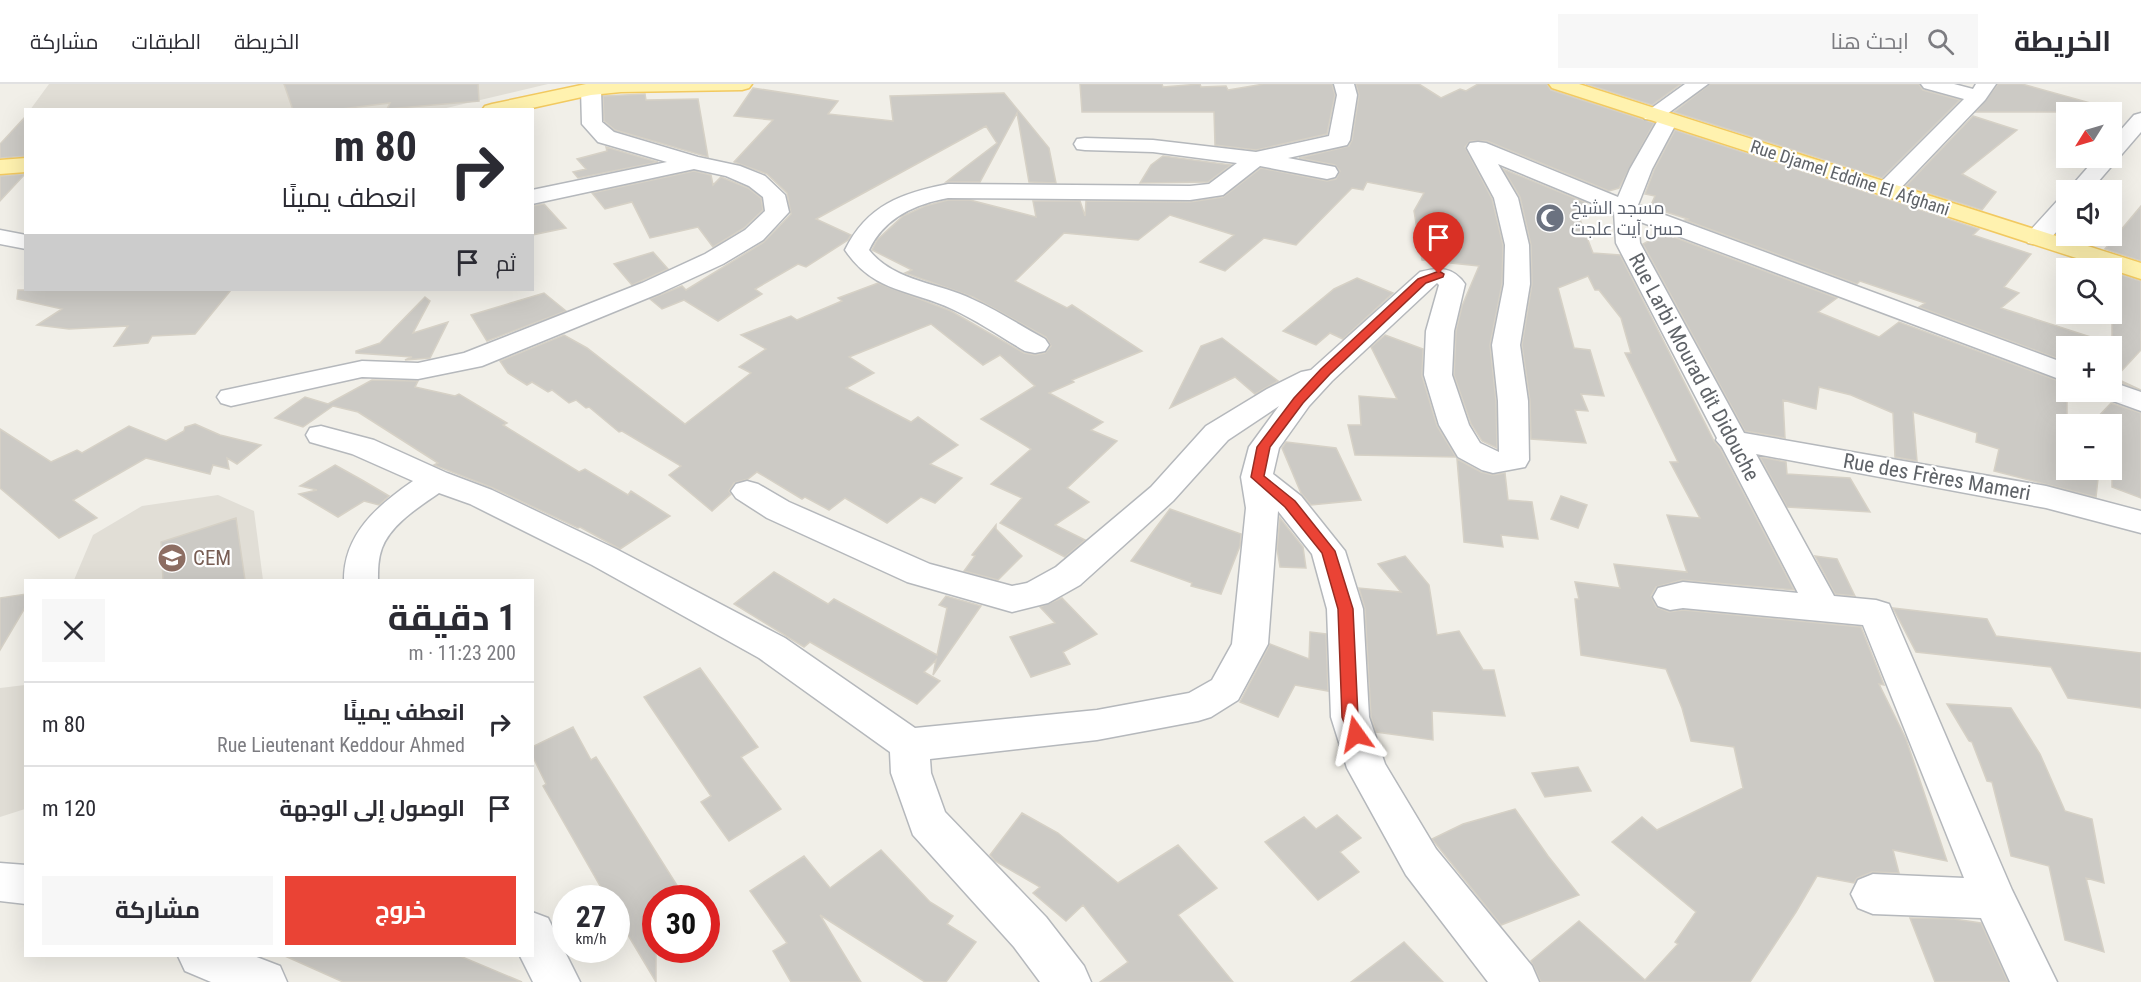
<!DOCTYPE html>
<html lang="ar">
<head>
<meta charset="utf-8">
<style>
	:root { --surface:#fff; --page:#f7f7f7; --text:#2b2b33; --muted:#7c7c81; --line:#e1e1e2; --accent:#ea4335 }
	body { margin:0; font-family:"Roboto Condensed",Cairo,sans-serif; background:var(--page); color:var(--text); direction:rtl; height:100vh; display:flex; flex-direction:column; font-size:22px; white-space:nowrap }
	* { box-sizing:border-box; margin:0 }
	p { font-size:20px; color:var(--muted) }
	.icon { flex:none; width:33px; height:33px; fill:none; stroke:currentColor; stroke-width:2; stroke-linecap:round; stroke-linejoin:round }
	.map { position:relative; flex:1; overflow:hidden; direction:ltr }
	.sheet { position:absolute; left:24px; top:495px; width:510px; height:378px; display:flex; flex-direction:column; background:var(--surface); border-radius:0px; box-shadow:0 6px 24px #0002; direction:rtl }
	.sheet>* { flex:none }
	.guide { position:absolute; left:24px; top:24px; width:510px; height:183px; border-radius:0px; box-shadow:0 6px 24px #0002; direction:rtl; background:#fff; color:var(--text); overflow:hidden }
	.needle { width:39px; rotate:233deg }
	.tools { position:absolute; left:2056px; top:18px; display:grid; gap:12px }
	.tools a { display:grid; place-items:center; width:66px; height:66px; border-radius:0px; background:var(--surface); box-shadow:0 6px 24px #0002; font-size:30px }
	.speed { position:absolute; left:552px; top:801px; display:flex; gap:12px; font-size:30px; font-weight:700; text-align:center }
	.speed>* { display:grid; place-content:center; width:78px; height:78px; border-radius:50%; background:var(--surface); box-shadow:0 6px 24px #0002; line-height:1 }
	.speed small { font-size:15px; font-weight:400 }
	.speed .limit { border:9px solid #d22; background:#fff; color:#111 }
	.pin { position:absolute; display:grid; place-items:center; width:51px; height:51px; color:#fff; margin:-62px -26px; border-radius:50% 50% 50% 0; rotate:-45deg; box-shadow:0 0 6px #0007 }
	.pin .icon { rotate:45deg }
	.me { position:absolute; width:66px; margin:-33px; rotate:348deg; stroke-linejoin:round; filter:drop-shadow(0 0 4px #0008) }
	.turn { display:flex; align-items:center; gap:21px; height:126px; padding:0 18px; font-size:27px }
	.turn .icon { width:78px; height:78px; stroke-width:2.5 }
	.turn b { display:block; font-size:42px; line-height:51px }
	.then { display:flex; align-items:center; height:57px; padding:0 18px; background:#0003; gap:12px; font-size:22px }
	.round { display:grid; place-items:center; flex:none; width:63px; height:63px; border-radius:0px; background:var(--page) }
	.summary { display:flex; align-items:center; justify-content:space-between; height:102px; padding:0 18px }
	h1 { font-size:36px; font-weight:700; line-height:45px }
	.button { display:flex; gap:12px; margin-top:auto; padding:12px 18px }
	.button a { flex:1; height:69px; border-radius:0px; background:var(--accent); color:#fff; font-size:24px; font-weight:700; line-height:69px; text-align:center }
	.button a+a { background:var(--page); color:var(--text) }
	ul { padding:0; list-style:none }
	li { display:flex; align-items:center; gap:18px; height:84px; padding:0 18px; border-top:2px solid var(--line) }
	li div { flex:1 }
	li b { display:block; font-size:22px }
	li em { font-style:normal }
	header { display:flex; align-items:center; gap:36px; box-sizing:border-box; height:84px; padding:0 30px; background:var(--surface); border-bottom:2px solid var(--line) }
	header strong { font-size:28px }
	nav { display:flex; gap:33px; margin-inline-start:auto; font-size:21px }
	.search { width:420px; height:54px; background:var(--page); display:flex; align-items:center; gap:15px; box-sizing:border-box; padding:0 21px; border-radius:0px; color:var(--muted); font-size:22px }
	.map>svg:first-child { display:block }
	.education { fill:#e1ded6 }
	.building { fill:#cccac5; stroke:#d6d1c6; stroke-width:1.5 }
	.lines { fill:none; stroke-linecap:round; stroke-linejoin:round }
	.minor-casing { stroke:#b5b8bc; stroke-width:3 }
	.major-casing { stroke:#f2c960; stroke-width:3 }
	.minor { fill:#fff; fill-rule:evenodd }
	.major { fill:#fff2af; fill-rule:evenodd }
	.route { fill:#ea4335; stroke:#982c22; stroke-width:1.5 }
	.labels { text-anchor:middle; stroke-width:4.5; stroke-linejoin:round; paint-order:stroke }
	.far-street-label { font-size:18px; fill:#5f6368; stroke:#fff }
	.far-worship-label { font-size:18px; fill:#5b616d; stroke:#fff; text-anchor:start }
	.street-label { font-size:21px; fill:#5f6368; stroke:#fff }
	.education-label { font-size:21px; fill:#785e54; stroke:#fff; text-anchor:start }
</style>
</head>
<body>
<header>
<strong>الخريطة</strong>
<div class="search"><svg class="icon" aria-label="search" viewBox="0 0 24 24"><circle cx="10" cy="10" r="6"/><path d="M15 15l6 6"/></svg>ابحث هنا</div>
<nav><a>الخريطة</a><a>الطبقات</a><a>مشاركة</a></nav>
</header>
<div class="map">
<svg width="2141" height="898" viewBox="0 0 2141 898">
	<rect width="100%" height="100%" fill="#f1efe8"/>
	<path class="education" d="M49,0H548L438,26H30Z
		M218,411L254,427L263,496H74L93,451L142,422Z
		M25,601V725L0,733V604Z"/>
	<path class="building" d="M284,0H478L479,17L387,25L390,19L333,26H293Z
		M1080,0H1162L1163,3L1200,0L1201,3L1226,2L1228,6L1264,0H1332L1335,11L1327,50L1256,66L1215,61L1214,28H1082Z
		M1356,0H1419L1441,14L1460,5L1466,7L1478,0H1547L1551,6L1654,39L1619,104L1609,107L1487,57H1470L1465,63L1492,115L1503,161L1502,200L1490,261L1496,317L1497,364L1482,357L1471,340L1454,291L1456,247L1462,222L1479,182L1422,176L1414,127L1424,109L1367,98L1363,106L1352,104L1296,161L1264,154L1225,187L1200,178L1234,151L1170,131L1138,156L1064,149L1015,197L1067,224L1072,221L1142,267L1072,296L1074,298L1049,309L1103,338L1091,346L1117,357L1067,404L1089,418L1055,441L1085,456L1065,473L1000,439L1022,414L991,400L1031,365L981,335L1035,302L1000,271L983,281L931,240L849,273L874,289L846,304L911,338L918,333L958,361L930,380L962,394L935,419L921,413L887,439L845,414L829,426L805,413L802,415L757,388L748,395L734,399L729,407L731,410L712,427L669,391L681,382L622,347L619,348L589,323L586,324L576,316L569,319L552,306L548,308L532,298L527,301L508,289L500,277L564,251L587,264L685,340L751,289L739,283L766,265L741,251L791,232L797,236L842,217L838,214L878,199L951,227L1024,269L1035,271L1045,269L1051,262L1046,253L973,213L905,189L912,186L872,166L877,156L903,132L925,122L948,116H970L1036,133L1033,117H1080L1085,132L1086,117L1190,118L1223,113L1261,84L1327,97L1336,95L1340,87L1335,81L1299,74L1349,62L1352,56L1359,11Z
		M1586,0H1681L1652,21Z
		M1710,0H1919L1923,6L1960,16L1882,94L1674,28Z
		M1998,0H2022L2094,20L2093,28H1976Z
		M753,4L838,17L828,30L893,37L890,12L1004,9L1049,64L1056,99L1029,98L1017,29L980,98H946L997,59L986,42L816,135L851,151L848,156L806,183L798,180L755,205L762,210L718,237L684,216L662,225L650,215L682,202L686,206L764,158L791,130L787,109L767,90L734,78L773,36L734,32Z
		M645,10L646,16L698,15L708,73L615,46L604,37L603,12Z
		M26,32V72L0,74V60Z
		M1973,32L2017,46L1962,90L1996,108L1982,126L1906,102Z
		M1675,46L1979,145L1973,151L2031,170L2004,203L2019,209L2001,224L2094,254L2085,262H2067V278L1919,223L1925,219L1860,197L1857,200L1685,136L1688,135L1650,123L1655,112L1645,110L1654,86Z
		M606,63L658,78L578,94L573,88L586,85L577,75L607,67Z
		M1163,72L1231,81L1208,98L1140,99L1151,81Z
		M1503,85L1587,119L1576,125L1593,169L1620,171L1714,357L1720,364L1794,506L1682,496L1656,503L1651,512L1656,523L1669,528L1683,526L1861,543L1884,601L1879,600L1906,655L1947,777L1893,766L1899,789L1872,788L1857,794L1854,799L1817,792L1796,828L1750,898H1541L1531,877L1579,837L1645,896L1678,860L1675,858L1696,828L1612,758L1642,733L1657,746L1743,704L1734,663L1691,657L1682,624L1666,585L1581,571L1575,515H1579L1575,498L1620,504L1614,480L1687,488L1667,431L1700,434L1670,378H1678L1625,269H1631L1621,234L1599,206H1595L1588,192L1558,204L1574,264L1590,266L1604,312L1581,310L1588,327L1575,326L1586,359L1531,355L1530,317L1522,261L1532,200L1531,161L1520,113Z
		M694,87L711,91L713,101L721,93L748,104L761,114L763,126L744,144L713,163L698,143L650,154L632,118L605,125L592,109Z
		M25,90L0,117V92Z
		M544,120L566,144L532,151V122Z
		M2141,122V177L2105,165Z
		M1663,149L1837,214L1818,228L1879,253L1899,238L2067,300V386H2099L2096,413L1994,387L1999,365L1976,358L1977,349L1913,328L1917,377L1895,373L1893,329L1851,311L1819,303L1816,325L1783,316L1785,354L1745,347L1643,160Z
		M653,168L668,185L632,201L614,180Z
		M2112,188L2141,197V266L2115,294L2141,306L2112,296Z
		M1357,194L1393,209L1343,255L1330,249L1316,261L1283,247L1334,205Z
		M18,206H231L195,250L152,252L148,259L114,262L128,242L69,245L37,241L62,225L17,215Z
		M544,209L566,227L487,257L471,231Z
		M425,213L430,217L413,249L448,238L430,274L405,276L412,273L356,269V267L380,259Z
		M1385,251L1423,265L1422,292L1437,342L1456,373L1355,371L1348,341H1361L1359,312L1397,315L1371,263Z
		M1222,254L1278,297L1255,310L1235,293L1170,324L1201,262Z
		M372,296L418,297L415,303L455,312L459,310L507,339L503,341L579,388L585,385L628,411L631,407L670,432L620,465L580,443L578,444L493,404L434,381L438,379L358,328L333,322L303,343L275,334L305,313L328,320Z
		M2111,319L2141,329V414L2112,403V340H2091Z
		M195,340L220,351L261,361L237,380L227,374L229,385L213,381L210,390L146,374L73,416L97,434L59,454L0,404V345L51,378L77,366L82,369L129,342L166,357L184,347L185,343Z
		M1286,358L1336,364L1361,416L1311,421L1301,409L1282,364Z
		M1760,373L1786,378L1787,390L1850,394L1870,428L1787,423Z
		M1457,375L1481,388L1493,391L1505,389L1508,416L1532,418L1538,455L1501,451L1503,463L1464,458Z
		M335,381L362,396L389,412L379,421L364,417L338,433L299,410L317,406L300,402Z
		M1561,412L1587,421L1578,444L1551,435Z
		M1170,425L1241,450L1240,462L1221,510L1191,502L1192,499L1131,477Z
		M236,434L245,496H163L161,458Z
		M1280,434L1303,463L1306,484L1280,483L1277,465Z
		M996,441V445L1022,472L998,496L964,487L975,472L972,471Z
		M1405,472L1429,501L1437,551L1459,547L1483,586H1494L1505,632L1432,627L1433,656L1376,648L1371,633L1365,525L1359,504L1401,508L1378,480Z
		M1815,472L1837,475L1855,512L1835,510Z
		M774,488L828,520L834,515L937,571L947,524L939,521L946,512L981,522L933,591L936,576L924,588L940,597L917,620L810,558L804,563L734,520Z
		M26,510V522L0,566V514Z
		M1062,514L1097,550L1063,568L1070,580L1031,593L1010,553L1055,539L1040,523Z
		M1893,524L1987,535L1996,552L2141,569V624L2068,614L2051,583L1916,568Z
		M1310,548L1326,550L1328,607L1295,601L1278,633L1240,618L1270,560L1309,575Z
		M700,584L758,663L741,673L781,725L729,757L701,718L711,712L644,613Z
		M1947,620L2011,624L2040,670L2065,727L2092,735L2104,799L2086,794L2104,868L2065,856L2049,782L2011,772L1992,698L1987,697L1972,658L1969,657Z
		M573,643L591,676L596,673L685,814H656V898L616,831V814H607L543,702L546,700L532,671V663Z
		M1578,683L1591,707L1545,713L1532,689Z
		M1515,725L1548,772L1579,811L1501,841L1432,755L1463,740Z
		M1022,729L1058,749L1118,799L1178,761L1217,804L1178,831L1233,898H1100L1128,878L1083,821L1066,837L1033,809L1040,803L995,777L990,771Z
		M1337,731L1361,754L1340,768L1359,788L1318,816L1265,758L1304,733L1316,745Z
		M881,766L930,818L953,832L947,840L976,858L946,898H925L820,831L861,898H791L773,867L787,859L750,807L804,772L830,804Z
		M1910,834L1954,835L1981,839L2008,898H1935Z
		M1404,858L1443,898H1351Z
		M285,872H460L522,898H343Z"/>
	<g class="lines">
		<g class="minor-casing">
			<path id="minor" d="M1334,0H1354L1357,11L1350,56L1347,61L1288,74L1335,83L1338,88L1335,93L1327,95L1260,82L1223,111L1190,116L948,114C915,120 884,134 869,166C893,197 939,199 972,215C997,226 1021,242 1045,255L1049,261L1045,267L1035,269L1025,267C1001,253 978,237 952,225C910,205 874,209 845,166C867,121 902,109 948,100L1190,102L1209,100L1237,79L1153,68L1085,66L1077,65L1074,60L1077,55L1085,54L1153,56L1256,68L1329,52L1337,11Z
				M1685,0H1708L1667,30L1675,32L1678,36L1652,85L1638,121L2067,280V298L1638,137L1640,159L1744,349L2046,402L2141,427V449L2046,424L1756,370L1834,512L1876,516L1889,520L2012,806L2057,898H2010L1981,834L1873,830L1858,824L1851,810L1858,796L1873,790L1964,794L1863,541L1683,524L1670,526L1658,522L1653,513L1658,504L1683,498L1798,509L1722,363L1716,356L1717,354L1616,159L1614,128L1498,80L1518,114L1529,161L1530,200L1520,261L1528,317L1529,376L1525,383L1493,389L1482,386L1458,373L1439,341L1424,291L1426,247L1439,201L1437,199L1332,297L1309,322L1279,364L1273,390L1301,412L1345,467L1363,525L1369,633L1385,680L1436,765L1532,882L1539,898H1488L1406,791L1347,684L1331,633L1327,525L1312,470L1278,427L1268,560L1238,616L1211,633L1198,637L1097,656L930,675L931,689L945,728L1046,833L1084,882L1091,898H1040L1014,863L913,751L891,689L890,668L759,574L592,481L470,420L439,409C419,423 391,440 382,464C378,475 378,485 378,496H344C344,450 377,422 413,397L352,370L310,358L306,351L310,344L321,342L374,356L447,389L492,406L616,465L785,554L915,644L1097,626L1189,609L1212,596L1232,560L1246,424L1241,393L1249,363L1279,322L1228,356L1173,417L1080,501L1048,519L1012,528L907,498L767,434L736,414L731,407L736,400L747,397L758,400L789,418L930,480L1012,502L1027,499L1056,483L1151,403L1206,342L1267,305L1301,288L1311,286L1420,188C1439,183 1453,183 1465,200L1454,247L1452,291L1469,341L1480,359L1499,368L1498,317L1492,261L1504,200L1505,161L1494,114L1467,64L1470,59L1478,58L1486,59L1618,113L1630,85L1658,36L1645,35L1642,31Z
				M1921,0H1954L1973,5L1976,0H1996L1985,16L1895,110L1887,112L1879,110L1876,105L1879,100L1964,15L1924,4Z
				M584,1H598L601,5L602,38L614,48L698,73L740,82L765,92L785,111L789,128L763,156L723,180L660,209L482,282L418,295L362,293L231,322L221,319L217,313L221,307L362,277L418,279L464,269L642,199L705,170L745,146L765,127L763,113L749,102L726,92L694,85L532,120V106L667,78L598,58L582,40L581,5Z
				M2141,29V48L2091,106H2068L2096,74H2112V56L2134,31Z
				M2067,113V134C2056,148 2048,164 2028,159L2025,154L2028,149L2059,115Z
				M0,146L26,151V165L0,160Z
				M2112,298L2141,308V327L2102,313L2098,308H2112Z
				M0,779L26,781V820L0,817Z
				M532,828L548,834L580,898H533L520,872H532Z
				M178,872H254L280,882L287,898H211L185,887Z"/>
		</g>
		<g class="major-casing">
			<path id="major" d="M586,0H752L749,4L742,6L621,8L591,11L523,26H482L485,22L492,20Z
				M1549,0H1579L2141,179V195L1552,4Z
				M26,74V88L0,90V76Z"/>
		</g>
		<use href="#minor" class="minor"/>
		<use href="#major" class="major"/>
	</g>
	<path class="route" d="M1439,187L1444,190L1443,193L1426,199L1330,290L1303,319L1270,363L1264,392L1295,417L1335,467L1353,525L1358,633L1364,650L1361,654L1356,656L1350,654L1342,633L1338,525L1322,469L1285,423L1251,393L1257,363L1294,314L1321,285L1418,195Z"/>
	<defs>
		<g id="mosque-disc" transform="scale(1.5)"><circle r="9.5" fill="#6b7280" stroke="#fff"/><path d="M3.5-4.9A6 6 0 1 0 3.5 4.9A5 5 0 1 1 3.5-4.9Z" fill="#fff"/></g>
		<g id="school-disc" transform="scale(1.5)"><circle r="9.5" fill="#8d6e63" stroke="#fff"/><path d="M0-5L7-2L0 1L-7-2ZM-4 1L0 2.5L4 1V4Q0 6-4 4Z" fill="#fff"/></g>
	</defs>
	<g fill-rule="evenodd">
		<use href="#mosque-disc" x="1550" y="134"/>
		<use href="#school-disc" x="172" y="474"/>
	</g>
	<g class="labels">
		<g class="far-street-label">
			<text transform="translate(1850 94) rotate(18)" y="6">Rue Djamel Eddine El Afghani</text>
		</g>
		<g class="far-worship-label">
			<text x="1571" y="130">مسجد الشيخ<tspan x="1571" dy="21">حسن آيت علجت</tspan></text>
		</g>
		<g class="street-label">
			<text transform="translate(1694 283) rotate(62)" y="7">Rue Larbi Mourad dit Didouche</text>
			<text transform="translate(1937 393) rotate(10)" y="7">Rue des Frères Mameri</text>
		</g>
		<g class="education-label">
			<text x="193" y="481">CEM</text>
		</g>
	</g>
</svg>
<div class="tools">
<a><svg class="needle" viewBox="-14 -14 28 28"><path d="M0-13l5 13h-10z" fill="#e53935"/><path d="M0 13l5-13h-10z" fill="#7c7c81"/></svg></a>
<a><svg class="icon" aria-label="sound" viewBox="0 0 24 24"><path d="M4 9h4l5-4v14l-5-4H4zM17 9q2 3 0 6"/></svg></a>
<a><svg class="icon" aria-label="search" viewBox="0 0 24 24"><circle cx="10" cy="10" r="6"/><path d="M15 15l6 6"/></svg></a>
<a>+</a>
<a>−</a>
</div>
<div class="speed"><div>27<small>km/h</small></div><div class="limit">30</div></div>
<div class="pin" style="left:1439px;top:190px;background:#d93025"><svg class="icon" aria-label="arrive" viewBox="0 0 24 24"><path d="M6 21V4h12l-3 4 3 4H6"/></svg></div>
<svg class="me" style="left:1356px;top:650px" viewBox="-20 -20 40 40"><path d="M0-17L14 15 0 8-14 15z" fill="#ea4335" stroke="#fff" stroke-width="4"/></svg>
<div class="guide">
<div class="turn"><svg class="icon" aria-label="right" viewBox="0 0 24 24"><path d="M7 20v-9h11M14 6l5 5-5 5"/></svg><div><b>80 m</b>انعطف يمينًا</div></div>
<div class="then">ثم<svg class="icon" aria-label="arrive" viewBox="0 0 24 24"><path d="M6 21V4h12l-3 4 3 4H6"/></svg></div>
</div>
<section class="sheet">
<div class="summary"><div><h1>1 دقيقة</h1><p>200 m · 11:23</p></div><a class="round"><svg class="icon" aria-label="close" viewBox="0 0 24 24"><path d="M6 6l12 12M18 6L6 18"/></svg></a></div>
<ul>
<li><svg class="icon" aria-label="right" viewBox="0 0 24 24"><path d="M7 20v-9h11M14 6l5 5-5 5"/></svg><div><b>انعطف يمينًا</b><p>Rue Lieutenant Keddour Ahmed</p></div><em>80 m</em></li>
<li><svg class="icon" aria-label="arrive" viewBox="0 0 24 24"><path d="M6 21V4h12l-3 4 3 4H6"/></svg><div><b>الوصول إلى الوجهة</b></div><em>120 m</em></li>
</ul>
<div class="button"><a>خروج</a><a>مشاركة</a></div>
</section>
</div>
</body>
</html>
